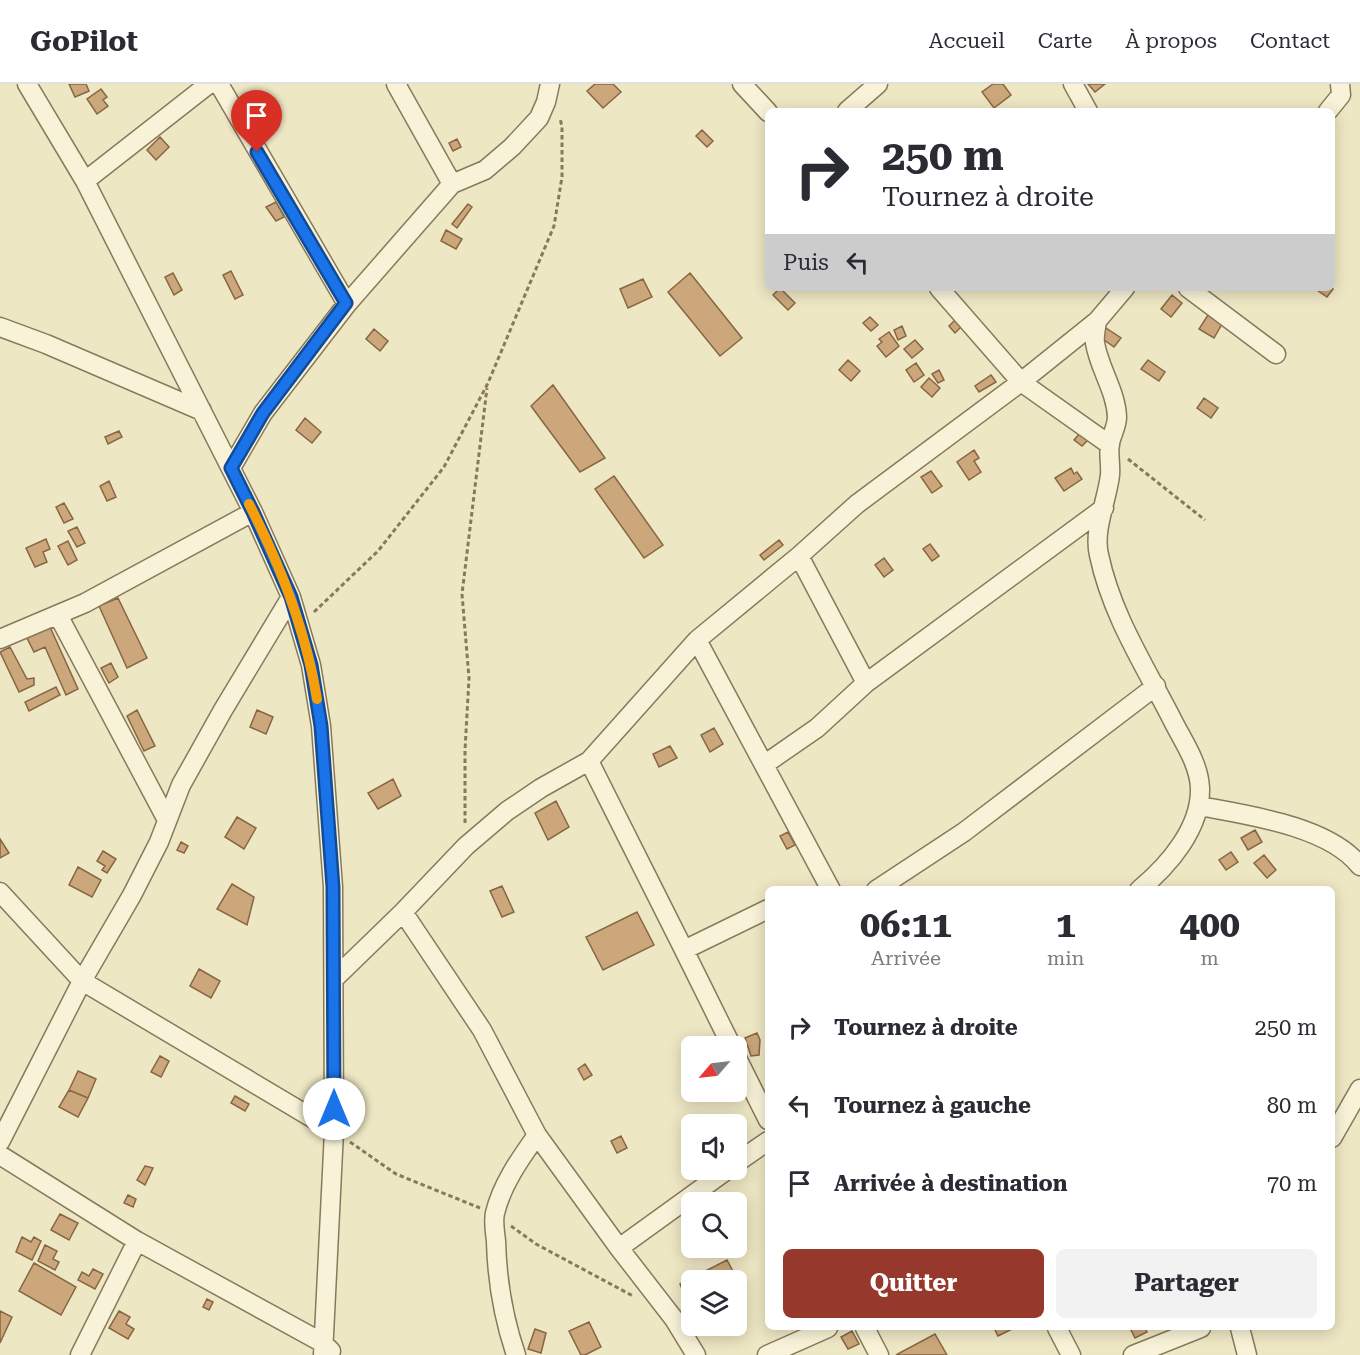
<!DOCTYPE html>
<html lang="fr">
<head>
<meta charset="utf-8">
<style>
	:root { --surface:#fff; --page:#f2f2f3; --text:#2b2b33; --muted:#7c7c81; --line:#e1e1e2; --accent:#96392c }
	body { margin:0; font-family:"Roboto Serif",serif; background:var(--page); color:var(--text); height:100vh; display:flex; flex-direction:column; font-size:22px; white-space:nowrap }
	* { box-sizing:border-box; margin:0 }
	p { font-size:20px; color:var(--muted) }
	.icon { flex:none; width:33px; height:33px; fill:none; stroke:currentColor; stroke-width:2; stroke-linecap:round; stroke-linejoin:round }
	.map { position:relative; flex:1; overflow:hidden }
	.panel { position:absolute; left:765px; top:802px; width:570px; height:444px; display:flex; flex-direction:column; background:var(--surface); border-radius:9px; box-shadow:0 3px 15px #0003 }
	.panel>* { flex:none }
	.banner { position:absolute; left:765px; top:24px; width:570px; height:183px; border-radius:9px; box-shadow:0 3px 15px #0003; background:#fff; color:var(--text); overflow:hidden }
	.needle { width:39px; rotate:242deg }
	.buttons { position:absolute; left:681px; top:952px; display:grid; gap:12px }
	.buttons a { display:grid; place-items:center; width:66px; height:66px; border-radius:9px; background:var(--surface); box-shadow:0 3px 15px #0003; font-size:30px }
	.pin { position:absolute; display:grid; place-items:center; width:51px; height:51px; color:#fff; margin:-62px -26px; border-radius:50% 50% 50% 0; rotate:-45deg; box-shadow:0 0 6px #0007 }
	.pin .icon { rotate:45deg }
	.me { position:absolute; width:66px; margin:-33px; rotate:0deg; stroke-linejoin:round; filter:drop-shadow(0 0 4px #0008) }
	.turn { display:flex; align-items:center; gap:21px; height:126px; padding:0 18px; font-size:27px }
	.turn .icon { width:78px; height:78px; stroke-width:2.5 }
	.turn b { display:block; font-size:42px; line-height:51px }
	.then { display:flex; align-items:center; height:57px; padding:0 18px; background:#0003; gap:12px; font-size:22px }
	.eta { display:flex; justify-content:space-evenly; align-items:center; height:102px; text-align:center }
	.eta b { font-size:36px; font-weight:700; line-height:42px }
	.cta { display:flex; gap:12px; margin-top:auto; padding:12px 18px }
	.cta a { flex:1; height:69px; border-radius:9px; background:var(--accent); color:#fff; font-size:24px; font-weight:700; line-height:69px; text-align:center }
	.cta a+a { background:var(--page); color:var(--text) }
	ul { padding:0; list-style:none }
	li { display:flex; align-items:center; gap:18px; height:78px; padding:0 18px }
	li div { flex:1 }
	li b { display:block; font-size:22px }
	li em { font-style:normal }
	header { display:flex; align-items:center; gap:36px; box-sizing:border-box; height:84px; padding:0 30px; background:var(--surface); border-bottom:2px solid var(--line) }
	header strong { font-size:28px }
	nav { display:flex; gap:33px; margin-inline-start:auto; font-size:21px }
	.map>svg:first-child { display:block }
	.building { fill:#cba77b; stroke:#876641; stroke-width:1.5 }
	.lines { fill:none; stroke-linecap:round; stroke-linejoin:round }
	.street-casing { stroke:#88795b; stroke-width:21 }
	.path { stroke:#88795b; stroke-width:3; stroke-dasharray:4.5 3; stroke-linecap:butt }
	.street { stroke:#f8f3d8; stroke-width:18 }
	.route-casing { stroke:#114b97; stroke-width:15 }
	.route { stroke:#1a73e8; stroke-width:10 }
	.slow { stroke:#f59e0b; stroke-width:10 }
</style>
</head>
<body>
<header>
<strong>GoPilot</strong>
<nav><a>Accueil</a><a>Carte</a><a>À propos</a><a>Contact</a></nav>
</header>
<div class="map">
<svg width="1360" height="1271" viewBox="0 0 1360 1271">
	<rect width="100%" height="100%" fill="#eee7c4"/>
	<path class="building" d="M69,0H86L89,7L75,13Z
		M595,0H613L621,8L603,24L587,7Z
		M993,0H1003L1011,11L994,24L982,8Z
		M1088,0H1105L1095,8Z
		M101,5L107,13L103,16L108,22L97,30L87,15Z
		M702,46L713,57L707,63L696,52Z
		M160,53L169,63L156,76L147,66Z
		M457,55L461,63L453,67L449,59Z
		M276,118L284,133L276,137L266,123Z
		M468,120L472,123L457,144L452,140Z
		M446,146L462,155L456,165L441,157Z
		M231,187L243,211L235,215L223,191Z
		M173,189L182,206L174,211L165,193Z
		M690,189L742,254L720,272L668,208Z
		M643,195L652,213L628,224L620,205Z
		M780,204L795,219L788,226L773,211Z
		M1314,204H1332L1333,205L1327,213Z
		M1172,211L1182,219L1171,233L1161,225Z
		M1208,231L1222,240L1214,254L1199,245Z
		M870,233L878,241L871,247L863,239Z
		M956,235L962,242L955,249L949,242Z
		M902,242L906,252L898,256L894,246Z
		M1106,244L1121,254L1114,263L1100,253Z
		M374,245L388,257L380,267L366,255Z
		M889,248L899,262L886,273L877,262L882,258L879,255Z
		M915,256L923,265L912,274L904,265Z
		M848,276L860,287L851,297L839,286Z
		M1148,276L1165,288L1159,297L1141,285Z
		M916,279L924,291L914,298L906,286Z
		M939,286L944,296L938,299L932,290Z
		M991,291L996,298L979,308L975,302Z
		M929,294L940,304L932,313L921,303Z
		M553,301L605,374L580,388L531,322Z
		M1204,314L1218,324L1211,334L1197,324Z
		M305,334L321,348L312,359L296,346Z
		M119,347L122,353L108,360L105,353Z
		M1081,348L1089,355L1082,362L1074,356Z
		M974,366L979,374L974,377L981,388L969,396L957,378Z
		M1071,384L1074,390L1077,388L1082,395L1064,407L1055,394Z
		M931,387L942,402L932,409L921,393Z
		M614,392L663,461L644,474L595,405Z
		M109,397L116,413L107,417L100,402Z
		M64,419L73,435L64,439L56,423Z
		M77,443L85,459L77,463L68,447Z
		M46,455L50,465L43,468L47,478L35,483L26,464Z
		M779,456L783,461L764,476L760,471Z
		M68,457L77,476L68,481L58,462Z
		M930,460L939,472L932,477L923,465Z
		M884,474L893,486L884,493L875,481Z
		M118,514L147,574L127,584L99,522Z
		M50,543L78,605L66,611L45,563L34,568L27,554Z
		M10,563L27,595L34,594V601L19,608L0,568Z
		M111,579L118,593L109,599L101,584Z
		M56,603L60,611L29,627L25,618Z
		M137,626L155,662L144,667L127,632Z
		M257,626L273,633L266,650L250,643Z
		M714,644L723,660L710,668L701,651Z
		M670,662L677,674L659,683L653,670Z
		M393,695L401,712L378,725L368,709Z
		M556,717L569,743L548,756L535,729Z
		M237,733L256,744L244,765L225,753Z
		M1255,746L1262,758L1248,766L1241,754Z
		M788,748L795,761L787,765L780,752Z
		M0,755L9,769L0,774Z
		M181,758L188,762L184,769L177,766Z
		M103,767L116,775L107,789L102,786L105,782L97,777Z
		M1231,768L1238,778L1226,786L1219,776Z
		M1264,771L1276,786L1267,794L1254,779Z
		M78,783L101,796L92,813L69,801Z
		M232,800L254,813L247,841L217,825Z
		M502,802L514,828L502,833L490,807Z
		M637,828L654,861L603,886L586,853Z
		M199,885L220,897L211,914L190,902Z
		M757,949L760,956L759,971L751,972L745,954Z
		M160,972L169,977L161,993L151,988Z
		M585,980L592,991L584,996L578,985Z
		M78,987L96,995L88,1014L69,1006Z
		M69,1006L88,1014L78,1033L59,1023Z
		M235,1012L249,1020L245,1027L231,1019Z
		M621,1052L627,1064L617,1069L611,1057Z
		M145,1082L153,1084L145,1101L137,1096Z
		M128,1111L136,1115L133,1123L124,1119Z
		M60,1130L78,1139L69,1156L51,1146Z
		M22,1153L31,1158L34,1153L41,1157L32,1176L16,1168Z
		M45,1161L57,1167L53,1175L59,1178L55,1186L38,1177Z
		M727,1176L735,1191L724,1197H692V1213L687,1215L680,1200Z
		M34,1179L76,1203L61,1231L19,1207Z
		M93,1185L103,1190L95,1205L78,1196L82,1188L89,1192Z
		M207,1215L213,1218L209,1226L203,1223Z
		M0,1227L12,1233L0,1259Z
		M119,1227L130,1233L126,1240L134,1245L128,1255L109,1244Z
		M589,1238L601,1263L585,1271H581L569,1247Z
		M994,1244H1014L998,1252Z
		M1130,1244H1145L1147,1248L1135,1254Z
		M535,1245L546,1249L541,1269L528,1265Z
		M852,1247L859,1260L848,1265L841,1253Z
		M935,1250L947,1271H896Z"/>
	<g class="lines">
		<g class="street-casing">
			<path id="street" d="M27,0L85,97L253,428L291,513L311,581L321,642L333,803L334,1047L323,1271
				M219,0L347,220
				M396,0L452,100
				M742,0L768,28
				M1073,0L1088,27
				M847,27L878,0
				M1328,27L1341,11L1340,0
				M85,97L209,0
				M939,204L1021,298L1110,361
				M1188,204L1276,270
				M1097,237C1096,244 1094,252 1095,259C1099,284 1116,307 1117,333C1117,342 1112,350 1110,359C1108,369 1111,381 1110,391C1107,417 1093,446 1099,471C1112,533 1147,585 1175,641C1185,660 1199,681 1200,704C1201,744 1169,781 1139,806
				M0,243L46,260L202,327
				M231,384L263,329L347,220L452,100L485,86L512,63L539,34L546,18L550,0
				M799,472L866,599L1104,424
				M58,531L167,736
				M0,555L85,519L253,428
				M697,556L831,806
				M589,677L684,866L768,825
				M765,680L817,644L866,599
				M1199,722C1247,731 1329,742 1360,782
				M876,806L964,748L1156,602
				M0,808L82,897L334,1047
				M403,828L482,946L537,1051L619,1164L674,1235L696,1271
				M684,866L732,963
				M334,895L403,828L466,762L507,727L541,704L589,677L697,556L799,472L857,420L1021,298L1097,237L1125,204
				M736,972L768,1036
				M1332,1054L1360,1005
				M0,1058L82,897L132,811L159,758L181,701L223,626L291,513
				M0,1071L137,1157L323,1259L331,1267
				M736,1079L768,1057
				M619,1164L727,1086
				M865,1244L879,1271
				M1057,1244L1071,1271
				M1240,1244L1247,1271
				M80,1271L137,1157
				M516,1271C503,1233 497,1196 496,1157C495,1148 493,1137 495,1129C502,1100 520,1075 537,1051
				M767,1271L828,1244
				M1133,1271L1201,1244"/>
		</g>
		<path class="path" d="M1128,375L1205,436
			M314,528L378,467L444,383L488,299L554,142L562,93V43L560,34
			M465,739V666L469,594L462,510L487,304
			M350,1058L396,1090L480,1124
			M511,1142L536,1160L633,1212"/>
		<use href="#street" class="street"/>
	</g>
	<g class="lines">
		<g class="route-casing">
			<path id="route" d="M257,68L346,219L263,329L231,384L253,428L291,513L311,581L321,642L333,803L334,1025"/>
		</g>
		<use href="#route" class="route"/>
		<path class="slow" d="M249,420C281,482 306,547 317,615"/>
	</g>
</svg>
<div class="buttons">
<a><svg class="needle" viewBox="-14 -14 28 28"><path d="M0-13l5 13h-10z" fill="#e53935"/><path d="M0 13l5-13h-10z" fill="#7c7c81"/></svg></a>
<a><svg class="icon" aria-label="sound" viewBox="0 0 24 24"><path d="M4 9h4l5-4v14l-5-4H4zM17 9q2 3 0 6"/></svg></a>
<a><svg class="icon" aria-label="search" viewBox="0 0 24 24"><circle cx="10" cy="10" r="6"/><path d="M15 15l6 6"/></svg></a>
<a><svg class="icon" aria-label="layers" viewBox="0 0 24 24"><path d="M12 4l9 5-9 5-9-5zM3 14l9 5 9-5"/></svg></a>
</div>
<div class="pin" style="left:257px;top:68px;background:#d93025"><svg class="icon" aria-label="arrive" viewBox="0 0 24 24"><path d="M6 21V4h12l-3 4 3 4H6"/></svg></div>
<svg class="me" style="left:334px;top:1025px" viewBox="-20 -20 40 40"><circle r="19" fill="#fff"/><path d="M0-13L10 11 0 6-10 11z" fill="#1a73e8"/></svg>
<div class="banner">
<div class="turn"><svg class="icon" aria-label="right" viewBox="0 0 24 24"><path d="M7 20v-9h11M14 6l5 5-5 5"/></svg><div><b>250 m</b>Tournez à droite</div></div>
<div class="then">Puis<svg class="icon" aria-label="left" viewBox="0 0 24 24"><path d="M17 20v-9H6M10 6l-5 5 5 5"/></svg></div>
</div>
<section class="panel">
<div class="eta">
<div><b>06:11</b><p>Arrivée</p></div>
<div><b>1</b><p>min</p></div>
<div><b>400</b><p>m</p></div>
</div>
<ul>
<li><svg class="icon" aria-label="right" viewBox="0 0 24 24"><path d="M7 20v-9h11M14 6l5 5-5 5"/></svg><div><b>Tournez à droite</b></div><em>250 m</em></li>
<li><svg class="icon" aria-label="left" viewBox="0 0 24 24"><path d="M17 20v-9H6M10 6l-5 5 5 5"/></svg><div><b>Tournez à gauche</b></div><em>80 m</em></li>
<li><svg class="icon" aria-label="arrive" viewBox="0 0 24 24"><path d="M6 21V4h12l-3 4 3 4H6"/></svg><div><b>Arrivée à destination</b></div><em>70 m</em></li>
</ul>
<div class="cta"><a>Quitter</a><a>Partager</a></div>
</section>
</div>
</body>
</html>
